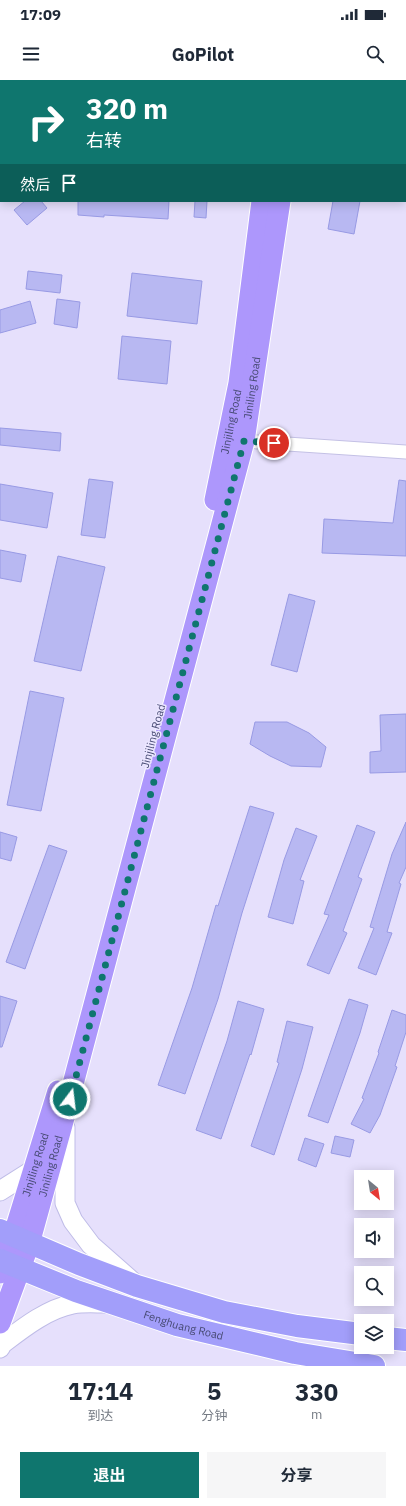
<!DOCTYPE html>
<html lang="zh">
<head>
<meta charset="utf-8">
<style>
	:root { --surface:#fff; --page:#f6f6f7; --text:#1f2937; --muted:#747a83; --accent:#0f766e }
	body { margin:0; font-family:"IBM Plex Sans","Noto Sans SC",sans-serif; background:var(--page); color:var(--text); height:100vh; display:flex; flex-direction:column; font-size:15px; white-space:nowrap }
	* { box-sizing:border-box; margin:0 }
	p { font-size:13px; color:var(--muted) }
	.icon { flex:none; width:22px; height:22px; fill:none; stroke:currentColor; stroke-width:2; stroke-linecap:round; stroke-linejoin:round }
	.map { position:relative; height:1286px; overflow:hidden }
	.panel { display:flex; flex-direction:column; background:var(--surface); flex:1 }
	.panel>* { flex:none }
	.top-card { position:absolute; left:0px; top:0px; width:406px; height:122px; box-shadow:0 2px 10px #0003; background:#0f766e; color:#fff; overflow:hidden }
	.needle { width:26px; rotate:150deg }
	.controls { position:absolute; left:354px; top:1090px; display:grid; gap:8px }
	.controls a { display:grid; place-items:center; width:40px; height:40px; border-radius:0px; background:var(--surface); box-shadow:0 2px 10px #0003; font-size:20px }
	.pin { position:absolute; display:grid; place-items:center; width:34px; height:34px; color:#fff; margin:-17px; border:2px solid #fff; border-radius:50%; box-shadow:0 1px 4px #0007 }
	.me { position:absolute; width:44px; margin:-22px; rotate:15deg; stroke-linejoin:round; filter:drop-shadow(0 0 3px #0008) }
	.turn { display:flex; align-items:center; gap:14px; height:84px; padding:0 20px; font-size:18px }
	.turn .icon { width:52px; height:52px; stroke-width:2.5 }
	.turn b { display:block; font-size:28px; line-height:34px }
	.then { display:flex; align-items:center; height:38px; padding:0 20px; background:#0003; gap:8px; font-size:15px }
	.eta { display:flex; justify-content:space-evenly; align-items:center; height:68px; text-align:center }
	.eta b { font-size:24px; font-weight:700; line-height:28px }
	.button { display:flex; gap:8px; margin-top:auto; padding:8px 20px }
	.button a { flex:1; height:46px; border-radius:0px; background:var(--accent); color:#fff; font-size:16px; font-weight:700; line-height:46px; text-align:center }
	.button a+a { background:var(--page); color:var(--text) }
	.status { display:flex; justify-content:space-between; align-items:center; height:28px; padding:0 20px; background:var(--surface); direction:ltr }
	.status svg { height:11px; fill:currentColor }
	header { display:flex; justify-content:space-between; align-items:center; height:52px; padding:0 20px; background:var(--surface); font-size:18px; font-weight:700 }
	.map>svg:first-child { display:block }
	.building { fill:#b8b8f2; stroke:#989ae4 }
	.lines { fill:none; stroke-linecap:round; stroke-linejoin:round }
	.minor-casing { stroke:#c4c1e5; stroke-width:15 }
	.secondary-casing { stroke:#bfbce7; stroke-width:21 }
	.primary-casing { stroke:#fff; stroke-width:23 }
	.trunk-casing { stroke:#fff; stroke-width:24 }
	.minor { stroke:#fff; stroke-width:13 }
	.secondary { stroke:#fff; stroke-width:19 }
	.primary { stroke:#ad97fc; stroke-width:21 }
	.trunk { stroke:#a29efa; stroke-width:22 }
	.route { stroke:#0f766e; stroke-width:7; stroke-dasharray:0 12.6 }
	.labels { text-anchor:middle; stroke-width:3; stroke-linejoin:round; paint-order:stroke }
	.street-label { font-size:11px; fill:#474a73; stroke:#ebe6ff }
</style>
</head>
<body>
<div class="status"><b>17:09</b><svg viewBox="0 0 49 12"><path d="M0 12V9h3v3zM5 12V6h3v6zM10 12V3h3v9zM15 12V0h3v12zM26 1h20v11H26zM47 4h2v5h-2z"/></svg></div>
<header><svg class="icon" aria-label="menu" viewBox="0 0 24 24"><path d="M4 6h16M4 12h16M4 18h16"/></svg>GoPilot<svg class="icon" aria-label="search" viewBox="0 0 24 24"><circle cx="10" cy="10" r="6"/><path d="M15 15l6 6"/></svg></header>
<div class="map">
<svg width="406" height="1286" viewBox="0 0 406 1286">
	<rect width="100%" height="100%" fill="#e6e0fc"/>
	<path class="building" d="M25,121H41L47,128L27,145L14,130Z
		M78,121H169L168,139L104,135V137L78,135Z
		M195,121H207L206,138L194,137Z
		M333,121H360L354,154L328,149Z
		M28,191L62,195L60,213L26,209Z
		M132,193L202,201L197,244L127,236Z
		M57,219L80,222L77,248L54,244Z
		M30,221L36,243L0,253V230Z
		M122,256L171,261L167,304L118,299Z
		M0,348L61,353L60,371L0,365Z
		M89,399L113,402L105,458L81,455Z
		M399,400L406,401V476L322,473L324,439L393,443Z
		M0,404L53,413L47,448L0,440Z
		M0,470L26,475L21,502L0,498Z
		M58,476L105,487L81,591L34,581Z
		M289,514L315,521L297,592L271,585Z
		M30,611L64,618L41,731L7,725Z
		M406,634V692L370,693V672L381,671L380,635Z
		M255,642H287L309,653L326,667L321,687L291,686L270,676L250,664Z
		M250,726L274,733L242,833L218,919L185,1014L158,1005L192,908L216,825L218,826Z
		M406,742V787L399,803L401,804L387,852L392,853L376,895L358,888L374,848L370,847L392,774Z
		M357,745L375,752L358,797L362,799L343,851L347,853L329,894L307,885L329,835L324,834Z
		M296,748L317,756L300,800L304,801L293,844L268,837L284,780Z
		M0,752L17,757L11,781L0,778Z
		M49,765L67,771L25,889L6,882Z
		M0,916L17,921L2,967H0Z
		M349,919L368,925L360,953L328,1043L308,1036Z
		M238,921L264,929L251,975L250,974L221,1059L196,1050L227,961Z
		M392,930L406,935V952L395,986L397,987L380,1035L370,1053L351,1044L364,1019L362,1018L379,973L378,972Z
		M287,941L313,947L302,989L274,1075L251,1066L279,983L277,982Z
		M335,1056L354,1060L350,1077L331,1073Z
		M305,1058L324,1064L316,1087L298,1080Z"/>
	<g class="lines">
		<g class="minor-casing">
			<path id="minor" d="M244,361L406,372"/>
		</g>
		<g class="secondary-casing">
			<path id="secondary" d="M65,1047V1123L73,1141L91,1165L134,1203
				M0,1111L33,1090
				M0,1268L2,1264C23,1248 47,1229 73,1224C83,1222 95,1223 105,1223"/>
		</g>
		<g class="primary-casing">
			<g id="primary">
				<path d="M276,1V0"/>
				<path d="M292,1V0"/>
				<path id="s1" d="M215,420L239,303L262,121"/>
				<path id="s2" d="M0,1193L13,1157L58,1011"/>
				<path id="s3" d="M0,1243L29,1164L65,1034L244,361L280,121"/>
			</g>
		</g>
		<g class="trunk-casing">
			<g id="trunk">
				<path d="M0,1150L79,1184L137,1206L224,1232L297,1246L361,1254"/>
				<path id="s4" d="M0,1180L76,1211L177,1245L295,1273L374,1286"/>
				<path d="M387,1258L406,1260"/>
			</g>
		</g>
		<use href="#minor" class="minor"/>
		<use href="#secondary" class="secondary"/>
		<use href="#primary" class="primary"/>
		<use href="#trunk" class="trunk"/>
	</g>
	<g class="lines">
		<path class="route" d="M70,1019L244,361L274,363"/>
	</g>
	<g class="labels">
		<g class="street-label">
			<text dy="4" stroke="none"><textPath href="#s3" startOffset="969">Jiniling Road</textPath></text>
			<text dy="4" stroke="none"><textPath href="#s1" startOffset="80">Jinjiling Road</textPath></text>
			<text transform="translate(153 656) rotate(-75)" y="4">Jinjiling Road</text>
			<text dy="4" stroke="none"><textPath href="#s2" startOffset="114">Jinjiling Road</textPath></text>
			<text dy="4" stroke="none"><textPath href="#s3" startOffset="165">Jiniling Road</textPath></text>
			<text dy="4" stroke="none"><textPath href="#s4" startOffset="195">Fenghuang Road</textPath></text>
		</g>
	</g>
</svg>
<div class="controls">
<a><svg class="needle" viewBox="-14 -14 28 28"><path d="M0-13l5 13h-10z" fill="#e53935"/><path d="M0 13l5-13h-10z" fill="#747a83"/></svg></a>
<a><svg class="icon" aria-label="sound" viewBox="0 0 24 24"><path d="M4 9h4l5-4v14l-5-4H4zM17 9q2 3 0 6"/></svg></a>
<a><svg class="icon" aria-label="search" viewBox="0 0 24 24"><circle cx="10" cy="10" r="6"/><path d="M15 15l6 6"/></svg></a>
<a><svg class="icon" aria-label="layers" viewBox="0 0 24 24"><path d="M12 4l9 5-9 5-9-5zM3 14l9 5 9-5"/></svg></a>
</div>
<div class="pin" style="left:274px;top:363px;background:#d93025"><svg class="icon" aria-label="arrive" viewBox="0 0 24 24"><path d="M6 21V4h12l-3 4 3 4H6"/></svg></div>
<svg class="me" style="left:70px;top:1019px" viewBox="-20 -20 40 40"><circle r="17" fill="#0f766e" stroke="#fff" stroke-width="3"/><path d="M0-11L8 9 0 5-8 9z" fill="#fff"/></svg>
<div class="top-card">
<div class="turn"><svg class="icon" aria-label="right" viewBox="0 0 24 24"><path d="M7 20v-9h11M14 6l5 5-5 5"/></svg><div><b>320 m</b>右转</div></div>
<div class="then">然后<svg class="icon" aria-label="arrive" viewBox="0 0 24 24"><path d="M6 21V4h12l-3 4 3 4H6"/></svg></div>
</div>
</div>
<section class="panel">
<div class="eta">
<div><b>17:14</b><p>到达</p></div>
<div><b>5</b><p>分钟</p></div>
<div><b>330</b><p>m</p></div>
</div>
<div class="button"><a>退出</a><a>分享</a></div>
</section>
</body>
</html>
